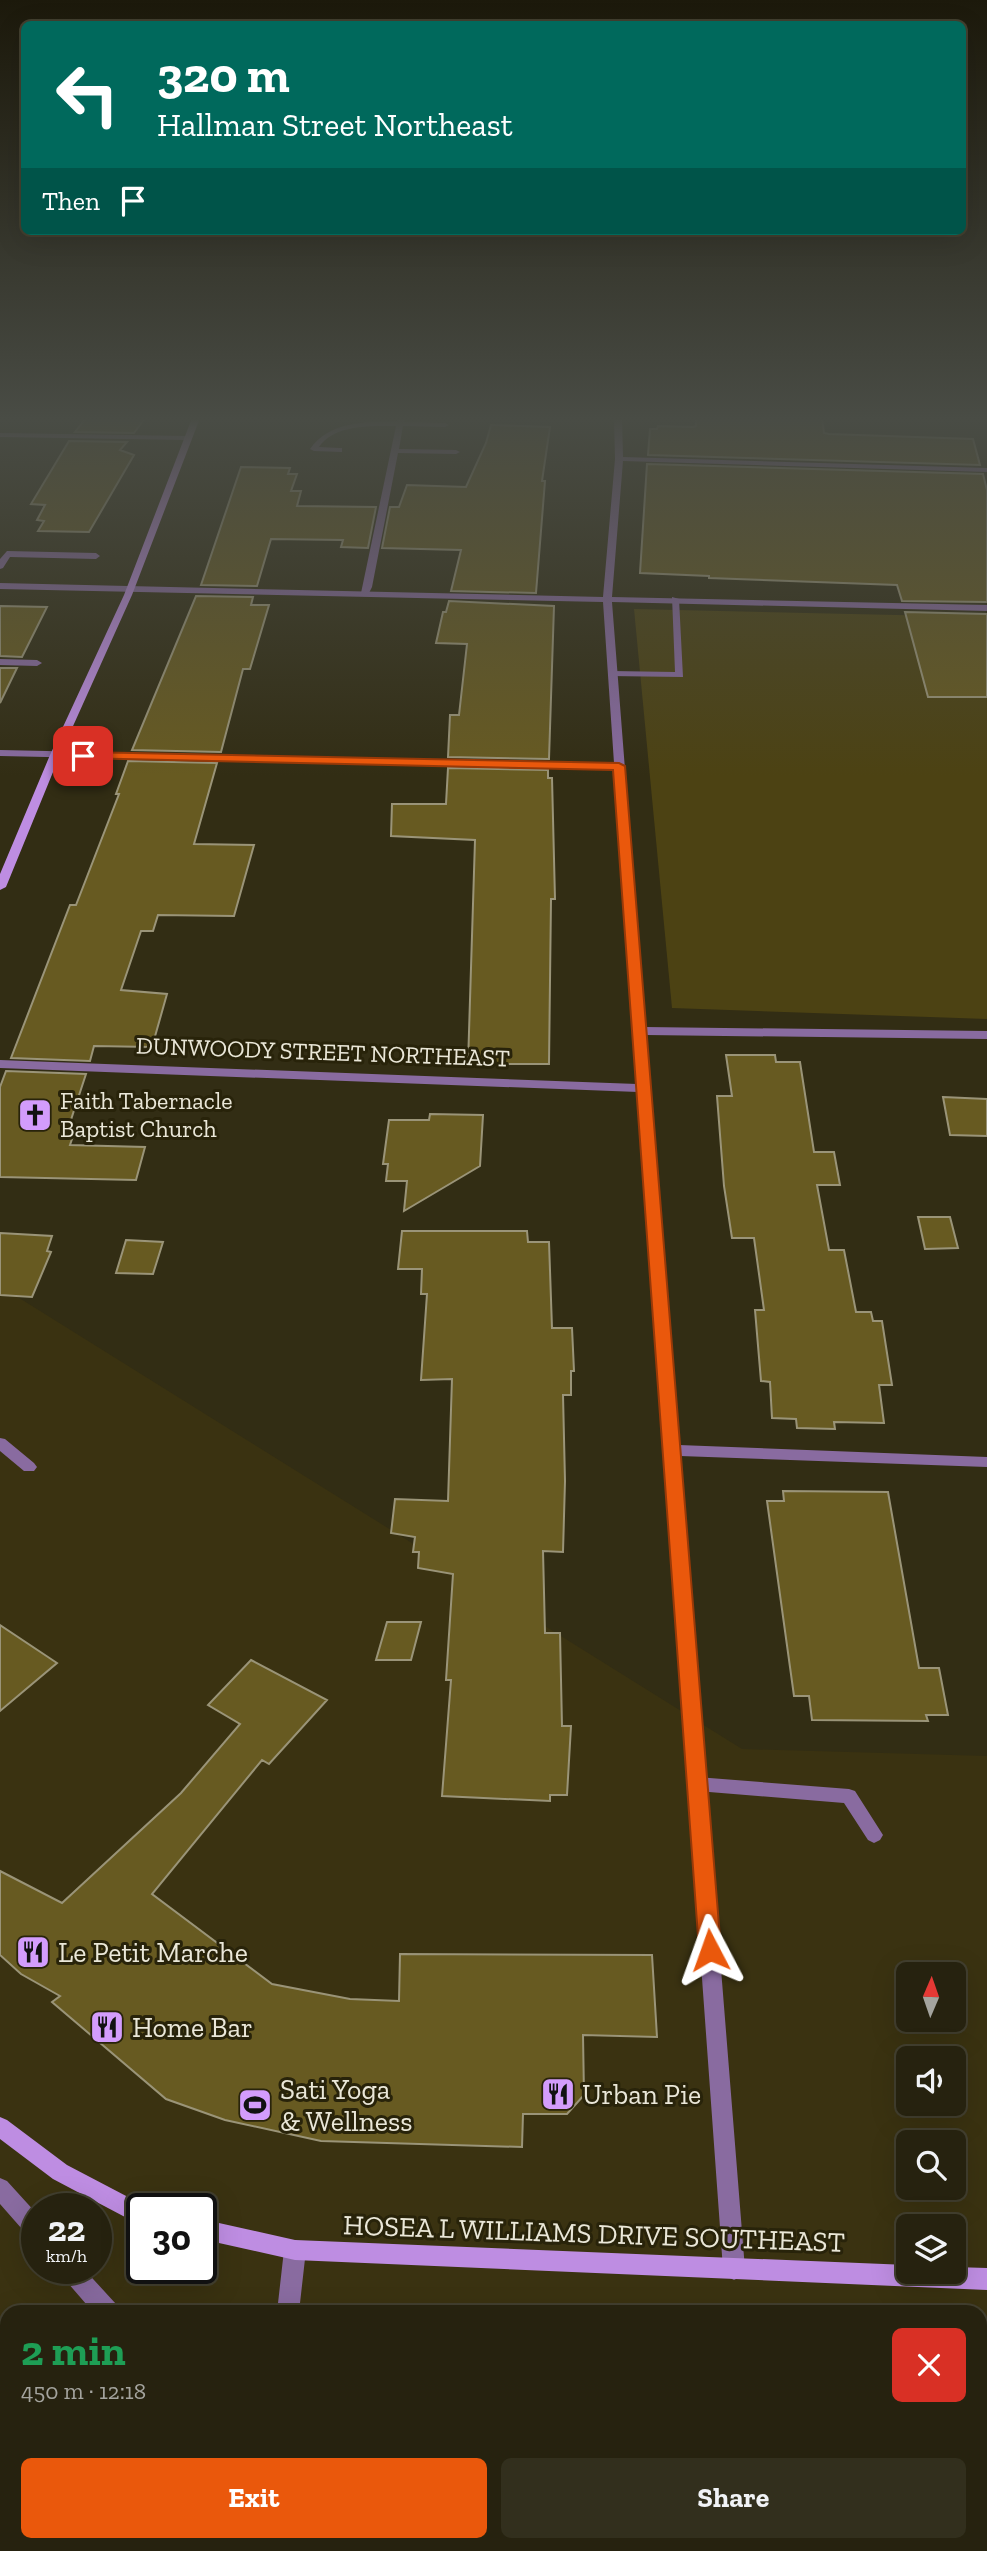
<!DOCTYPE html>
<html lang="en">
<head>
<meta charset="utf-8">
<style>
	:root { --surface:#26220f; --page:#322f1d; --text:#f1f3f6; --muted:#a4a49e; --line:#423f2f; --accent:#ea580c }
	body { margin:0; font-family:"Zilla Slab",serif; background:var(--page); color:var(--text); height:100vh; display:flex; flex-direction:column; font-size:26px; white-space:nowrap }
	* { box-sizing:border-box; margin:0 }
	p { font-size:23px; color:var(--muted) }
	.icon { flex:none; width:38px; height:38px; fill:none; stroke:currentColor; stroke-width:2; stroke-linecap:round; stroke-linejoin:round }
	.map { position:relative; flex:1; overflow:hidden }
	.drawer { position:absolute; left:0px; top:2305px; width:987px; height:247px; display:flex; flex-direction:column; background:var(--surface); border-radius:21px 21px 0 0; box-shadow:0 7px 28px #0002,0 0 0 2px var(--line) }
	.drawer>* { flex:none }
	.hud { position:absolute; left:21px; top:21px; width:945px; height:214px; border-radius:10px; box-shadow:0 7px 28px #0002,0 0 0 2px var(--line); background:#00695c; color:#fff; overflow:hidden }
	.needle { width:46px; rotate:2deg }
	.controls { position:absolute; left:896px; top:1962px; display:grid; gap:14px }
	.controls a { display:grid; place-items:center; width:70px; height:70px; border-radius:10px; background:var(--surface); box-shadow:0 7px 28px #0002,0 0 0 2px var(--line); font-size:35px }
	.speed { position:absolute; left:21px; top:2193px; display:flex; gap:14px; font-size:35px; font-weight:700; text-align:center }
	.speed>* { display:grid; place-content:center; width:91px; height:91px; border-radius:50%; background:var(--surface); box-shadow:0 7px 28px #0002,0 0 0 2px var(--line); line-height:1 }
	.speed small { font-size:18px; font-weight:400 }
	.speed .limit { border:4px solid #111; border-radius:10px; background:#fff; color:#111 }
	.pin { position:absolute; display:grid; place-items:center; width:60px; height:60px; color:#fff; margin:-30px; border-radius:14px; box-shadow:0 4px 10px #0006 }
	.me { position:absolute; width:77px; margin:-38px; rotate:356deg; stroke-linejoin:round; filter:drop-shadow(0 0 5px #0008) }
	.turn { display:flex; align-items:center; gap:24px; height:147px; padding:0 21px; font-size:32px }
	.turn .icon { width:91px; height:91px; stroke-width:2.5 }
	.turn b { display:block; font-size:49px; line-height:60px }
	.then { display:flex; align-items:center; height:66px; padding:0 21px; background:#0003; gap:14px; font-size:26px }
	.round { display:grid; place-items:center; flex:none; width:74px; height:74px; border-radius:10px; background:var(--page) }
	.head { display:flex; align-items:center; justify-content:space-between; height:119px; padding:0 21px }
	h1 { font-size:42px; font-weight:700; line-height:52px; color:#1e9e55 }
	.primary-button { display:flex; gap:14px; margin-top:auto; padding:14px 21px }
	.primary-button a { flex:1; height:80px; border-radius:10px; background:var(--accent); color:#fff; font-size:28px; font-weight:700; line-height:80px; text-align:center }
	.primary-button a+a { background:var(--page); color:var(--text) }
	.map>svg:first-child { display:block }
	.built { fill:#3a3211; fill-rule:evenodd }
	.green { fill:#4c4213 }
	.building { fill:#675a21; stroke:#9a9478; stroke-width:2 }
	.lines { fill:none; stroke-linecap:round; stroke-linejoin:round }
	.lane { fill:#896ba0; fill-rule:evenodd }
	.street { fill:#896ba0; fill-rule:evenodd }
	.secondary { fill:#be8de2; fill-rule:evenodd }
	.route { fill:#ea580c; stroke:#983908; stroke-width:2 }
	.labels { text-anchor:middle; stroke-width:6; stroke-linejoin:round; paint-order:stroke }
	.street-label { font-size:24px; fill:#eae7d8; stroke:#28230a }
	.poi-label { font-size:24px; fill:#eae7d8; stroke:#28230a; text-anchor:start }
	.near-poi-label { font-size:28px; fill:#eae7d8; stroke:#28230a; text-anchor:start }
	.near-street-label { font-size:28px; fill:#eae7d8; stroke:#28230a }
</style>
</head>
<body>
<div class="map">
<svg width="987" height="2551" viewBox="0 0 987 2551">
	<rect width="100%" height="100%" fill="#322d14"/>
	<path class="built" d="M0,1286L742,1749L987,1756V2551H0ZM908,1974H954V2020H908ZM908,2058H954V2104H908ZM908,2142H954V2188H908ZM37,2208H96V2268H37ZM142,2208H201V2268H142ZM908,2226H954V2272H908ZM7,2312H980V2544H7Z"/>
	<path class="green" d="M634,609L987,617V1019L672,1008Z"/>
	<path class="building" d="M86,418H145L134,433L75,432Z
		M696,418H822L824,433L829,434L973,439L980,465L648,455L650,429H657L658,426L693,427L696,426Z
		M491,425L550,427L542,481H545L536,593L451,591L461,550L382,548L390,507H399L407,485L466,487L486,443Z
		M69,441L127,442L120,450L134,455L89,532L38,531L44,521L37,520L45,505L31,504Z
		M647,464L983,474L987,490V602L902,601L897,585L709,578V576L640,573Z
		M241,467L290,468L288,474H297L291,491H301L297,506L376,507L368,548L341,547L343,540L271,539L257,586L201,585Z
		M196,596L253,597L251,605H269L250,669H243L221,752L132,750Z
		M449,601L554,606L549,759L448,757L450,715H459L467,644L436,643L443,612H446Z
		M0,606L47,607L22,657L0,656Z
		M905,612L987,614V697H928Z
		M0,668H17L0,703Z
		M128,761L217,763L194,844L254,845L234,916L158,915L153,931H141L121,990L167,994L152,1047L94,1046L90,1061L11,1058L70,905H76L119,794H116Z
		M448,768L548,770V778H552L555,899H551L549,1064H468L475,840L391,836L392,804H446Z
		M726,1055H775L776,1062H800L814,1152H834L840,1185H817L829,1250H844L856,1312H871L873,1321H882L892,1385H879L884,1423L834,1422L835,1429L797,1428L796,1419L772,1418L770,1382L761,1381L755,1310H764L754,1238H732L724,1186L717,1096H732Z
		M6,1071L86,1074L66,1135L73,1136L70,1145L145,1147L136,1180L0,1177V1087Z
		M943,1097L987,1099V1136L950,1135Z
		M430,1114L483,1115L480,1166L404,1211L407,1181H386L388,1164H383L389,1120H429Z
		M918,1217H950L958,1248L925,1249Z
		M402,1231H527L528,1242H549L552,1328H572L574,1371H571V1395H563L565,1481L563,1552L543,1551L545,1633H560L562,1726H571L567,1795H550V1801L442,1796L451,1680H446L453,1574L418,1568L419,1552H413L415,1537L391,1533L395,1499L448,1501L452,1379L421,1380L427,1294H421L422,1269H398Z
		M0,1233L52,1236L47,1251L51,1252L32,1297L0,1295Z
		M126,1240L163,1242L153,1274L116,1273Z
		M783,1491L888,1492L919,1668H939L948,1715H926L928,1721L812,1720L809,1696H794L767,1501H784Z
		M387,1622H421L411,1660H376Z
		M0,1625L57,1663L0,1711Z
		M251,1660L327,1700L269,1764L262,1760L152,1894L272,1984L350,1999L399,2001L400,1954L652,1955L657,2037L583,2035L584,2095L567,2114H523L522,2147L321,2141L225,2120L166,2099L52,2002L60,1996L21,1974L0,1955V1871L62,1903L181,1793L240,1724L208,1705Z"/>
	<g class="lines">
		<path class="lane" d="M397,418H405L404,422L445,423L449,425L445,427L403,426L399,449L456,450L460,452L456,454L398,453L372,587L368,595L365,596L361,593L396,426C371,426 335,424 319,447L339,448H342V452L314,451L310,449C330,421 365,422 397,421Z
			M7,551L96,553L100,556L96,559L10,557L3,568L0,569V559Z
			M672,597L679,599L683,677L609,676V672L612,671L675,672Z
			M0,659L37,660L42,663L37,666L0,665Z
			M0,1438L5,1439L34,1463L37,1467L34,1471H24L0,1451Z
			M697,1777L849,1789L855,1791L883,1835L880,1840L874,1843L868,1840L844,1803L697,1791L691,1789L688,1784L691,1779Z
			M93,2544H118L115,2551H90Z
			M322,2544H346L343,2551H319Z"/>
		<path class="street" d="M614,418H622L623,457L987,468V472L623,461L612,597L987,605V611L612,602L645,1027L987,1031V1039L646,1035L679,1445L987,1457V1467L680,1456L745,2269L742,2276L734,2280L726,2276L723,2269L638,1092L0,1068V1060L637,1084L614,769L0,756V750L614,763L603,602L0,589V583L603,597L615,459Z
			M0,433L188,436L192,438L188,440L0,437Z
			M0,2178L7,2181L37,2214V2240L29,2237L0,2204Z
			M295,2240L303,2243L306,2250L299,2312H277L284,2250L287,2243Z
			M58,2268H83L116,2304L119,2312H93L61,2275Z
			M339,2544H369L372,2551H342Z
			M393,2544H419L422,2551H396Z"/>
		<path class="secondary" d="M192,418H200L132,595L60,755L6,887L0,890V874L50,755L124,595Z
			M0,2117L7,2120L67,2165L149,2208H142V2226L53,2179L0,2139Z
			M201,2219L295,2240L908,2265V2272H954V2267L987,2268V2290L295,2260L201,2239Z"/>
	</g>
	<linearGradient id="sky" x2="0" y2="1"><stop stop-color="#1c190b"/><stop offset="0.54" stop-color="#494c45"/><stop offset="1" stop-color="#494c45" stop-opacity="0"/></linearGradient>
	<rect width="987" height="776" fill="url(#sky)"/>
	<path class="route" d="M83,752L619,763L625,766L721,1950L717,1957L710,1959L702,1957L699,1950L613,770L79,758V753Z"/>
	<defs>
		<g id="church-square" transform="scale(1.75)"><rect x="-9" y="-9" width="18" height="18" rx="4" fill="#d39cfc" stroke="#28230a"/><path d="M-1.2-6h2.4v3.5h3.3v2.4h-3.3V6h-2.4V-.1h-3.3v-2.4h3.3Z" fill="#111"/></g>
		<g id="restaurant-square" transform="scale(1.75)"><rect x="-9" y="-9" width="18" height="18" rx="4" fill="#d39cfc" stroke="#28230a"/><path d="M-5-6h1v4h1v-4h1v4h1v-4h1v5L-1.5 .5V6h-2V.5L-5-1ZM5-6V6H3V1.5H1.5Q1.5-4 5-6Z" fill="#111"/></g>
		<g id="stadium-square" transform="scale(1.75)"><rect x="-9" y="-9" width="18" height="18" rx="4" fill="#d39cfc" stroke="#28230a"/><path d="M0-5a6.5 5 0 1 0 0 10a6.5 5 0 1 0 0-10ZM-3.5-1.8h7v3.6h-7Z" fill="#111"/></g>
	</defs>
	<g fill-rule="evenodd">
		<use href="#church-square" x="35" y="1115"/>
		<use href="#restaurant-square" x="33" y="1952"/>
		<use href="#restaurant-square" x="107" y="2027"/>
		<use href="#restaurant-square" x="558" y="2094"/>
		<use href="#stadium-square" x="255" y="2105"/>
	</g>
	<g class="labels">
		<g class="street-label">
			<text transform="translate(323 1052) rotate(2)" y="8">DUNWOODY STREET NORTHEAST</text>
		</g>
		<g class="poi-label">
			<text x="60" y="1109">Faith Tabernacle<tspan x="60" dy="28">Baptist Church</tspan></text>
		</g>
		<g class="near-poi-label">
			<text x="58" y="1962">Le Petit Marche</text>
			<text x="132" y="2037">Home Bar</text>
			<text x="280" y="2099">Sati Yoga<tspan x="280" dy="32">&amp; Wellness</tspan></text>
			<text x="582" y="2104">Urban Pie</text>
		</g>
		<g class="near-street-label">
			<text transform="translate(594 2233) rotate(2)" y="10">HOSEA L WILLIAMS DRIVE SOUTHEAST</text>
		</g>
	</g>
</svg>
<div class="controls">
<a><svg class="needle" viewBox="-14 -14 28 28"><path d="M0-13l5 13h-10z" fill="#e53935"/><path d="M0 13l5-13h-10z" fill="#a4a49e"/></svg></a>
<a><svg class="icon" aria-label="sound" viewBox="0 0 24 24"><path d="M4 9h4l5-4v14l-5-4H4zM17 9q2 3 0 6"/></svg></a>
<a><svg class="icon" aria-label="search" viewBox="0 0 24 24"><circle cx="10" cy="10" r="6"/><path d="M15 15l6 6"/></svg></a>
<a><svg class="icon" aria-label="layers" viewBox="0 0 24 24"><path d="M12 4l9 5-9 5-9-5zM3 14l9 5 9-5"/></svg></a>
</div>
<div class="speed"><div>22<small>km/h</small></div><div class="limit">30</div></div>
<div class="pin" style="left:83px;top:756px;background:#d93025"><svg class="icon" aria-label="arrive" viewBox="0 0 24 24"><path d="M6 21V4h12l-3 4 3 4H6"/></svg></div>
<svg class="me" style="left:710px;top:1950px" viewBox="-20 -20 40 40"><path d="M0-17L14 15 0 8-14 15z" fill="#ea580c" stroke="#fff" stroke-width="4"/></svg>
<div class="hud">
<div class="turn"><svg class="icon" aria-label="left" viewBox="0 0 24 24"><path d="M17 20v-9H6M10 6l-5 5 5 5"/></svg><div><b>320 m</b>Hallman Street Northeast</div></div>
<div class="then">Then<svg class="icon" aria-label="arrive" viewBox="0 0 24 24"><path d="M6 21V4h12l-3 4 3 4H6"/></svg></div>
</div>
<section class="drawer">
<div class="head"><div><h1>2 min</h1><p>450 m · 12:18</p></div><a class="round" style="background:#d93025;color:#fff"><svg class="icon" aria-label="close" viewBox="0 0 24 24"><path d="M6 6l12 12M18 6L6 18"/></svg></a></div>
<div class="primary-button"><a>Exit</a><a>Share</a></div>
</section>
</div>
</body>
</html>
